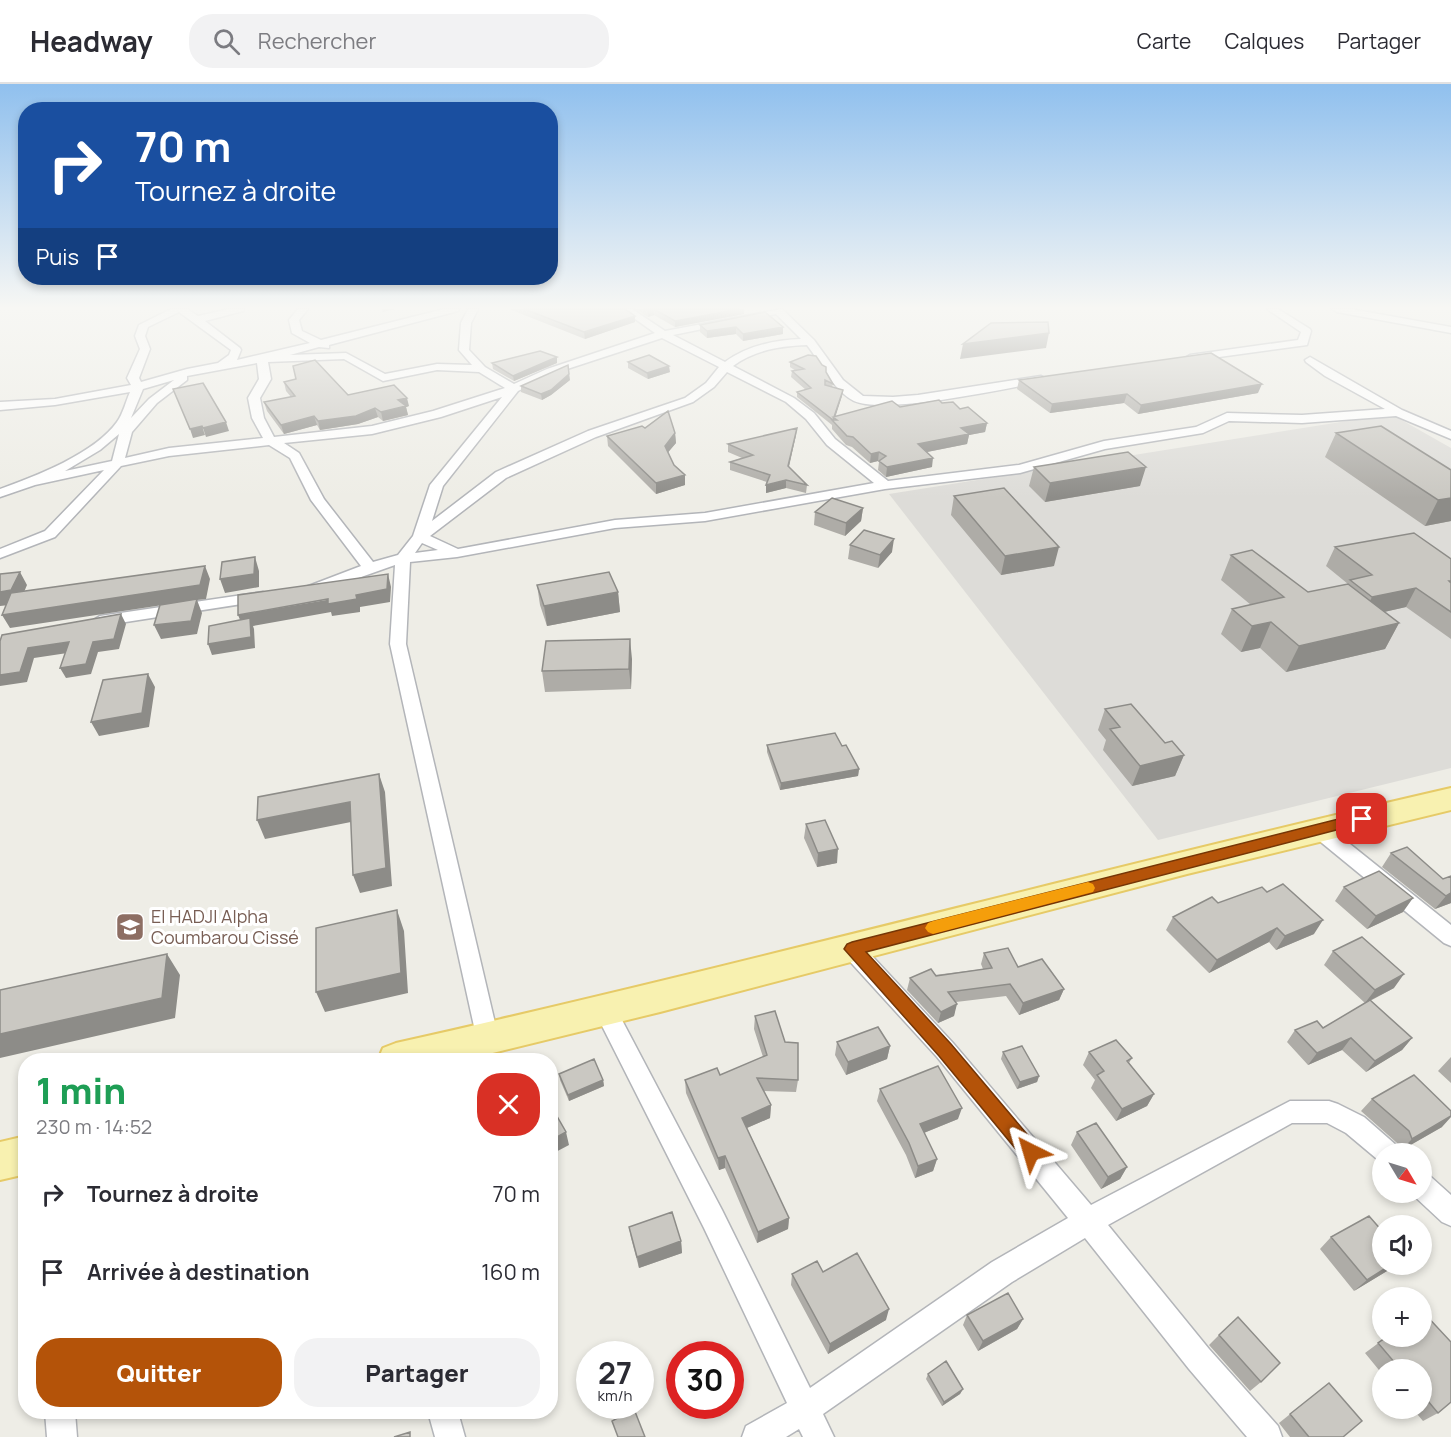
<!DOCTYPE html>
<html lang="fr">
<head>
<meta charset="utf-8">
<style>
	:root { --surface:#fff; --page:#f2f2f3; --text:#2b2b33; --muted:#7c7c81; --line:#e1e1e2; --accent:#b45309 }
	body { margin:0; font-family:Manrope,sans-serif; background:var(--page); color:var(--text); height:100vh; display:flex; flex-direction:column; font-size:22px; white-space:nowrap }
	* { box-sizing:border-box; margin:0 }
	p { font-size:20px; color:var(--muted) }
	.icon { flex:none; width:33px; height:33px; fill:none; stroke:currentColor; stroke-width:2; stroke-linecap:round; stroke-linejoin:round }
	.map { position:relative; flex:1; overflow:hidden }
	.side { position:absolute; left:18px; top:969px; width:540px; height:366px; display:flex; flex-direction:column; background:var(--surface); border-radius:24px; box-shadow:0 3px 9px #0003 }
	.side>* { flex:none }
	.top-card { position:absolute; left:18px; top:18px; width:540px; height:183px; border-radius:24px; box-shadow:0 3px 9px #0003; background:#1a4fa0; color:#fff; overflow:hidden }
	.needle { width:39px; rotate:128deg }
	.tools { position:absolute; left:1372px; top:1059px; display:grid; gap:12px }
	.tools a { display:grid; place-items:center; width:60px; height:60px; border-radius:50%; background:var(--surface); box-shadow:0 3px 9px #0003; font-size:30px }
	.speed { position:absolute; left:576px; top:1257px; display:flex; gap:12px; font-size:30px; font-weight:700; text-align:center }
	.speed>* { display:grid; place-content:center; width:78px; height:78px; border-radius:50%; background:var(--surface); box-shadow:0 3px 9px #0003; line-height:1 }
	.speed small { font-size:15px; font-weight:400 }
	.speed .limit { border:9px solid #d22; background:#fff; color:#111 }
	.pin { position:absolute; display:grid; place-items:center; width:51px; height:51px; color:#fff; margin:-26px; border-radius:12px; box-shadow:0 3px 9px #0006 }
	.me { position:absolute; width:66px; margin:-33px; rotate:320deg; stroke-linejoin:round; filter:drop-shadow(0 0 4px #0008) }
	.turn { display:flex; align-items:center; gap:21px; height:126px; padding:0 18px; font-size:27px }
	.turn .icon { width:78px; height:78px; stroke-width:2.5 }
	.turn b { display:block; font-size:42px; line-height:51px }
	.then { display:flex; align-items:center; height:57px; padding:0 18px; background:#0003; gap:12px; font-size:22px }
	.round { display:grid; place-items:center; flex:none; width:63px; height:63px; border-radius:24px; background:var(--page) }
	.headline { display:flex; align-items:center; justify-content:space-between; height:102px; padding:0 18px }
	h1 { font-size:36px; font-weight:800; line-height:45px; color:#1e9e55 }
	.cta { display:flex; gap:12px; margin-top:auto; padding:12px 18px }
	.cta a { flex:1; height:69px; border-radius:24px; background:var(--accent); color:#fff; font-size:24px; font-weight:800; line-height:69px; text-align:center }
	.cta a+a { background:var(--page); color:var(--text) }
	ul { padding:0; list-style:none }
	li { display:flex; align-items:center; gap:18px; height:78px; padding:0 18px }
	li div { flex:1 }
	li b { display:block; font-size:22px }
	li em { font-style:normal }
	header { display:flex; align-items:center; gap:36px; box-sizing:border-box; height:84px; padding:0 30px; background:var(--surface); border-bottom:2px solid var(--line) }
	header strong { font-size:28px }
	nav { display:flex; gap:33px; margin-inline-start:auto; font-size:21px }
	.search { width:420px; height:54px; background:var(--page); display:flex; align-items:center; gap:15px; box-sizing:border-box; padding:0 21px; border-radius:24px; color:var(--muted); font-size:22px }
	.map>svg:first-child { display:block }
	.industrial { fill:#dddcd8 }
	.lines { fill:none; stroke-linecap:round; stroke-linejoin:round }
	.minor-casing { stroke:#b3b5b9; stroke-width:3 }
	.primary-casing { stroke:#e6ca67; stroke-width:4 }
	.minor { fill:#fff; fill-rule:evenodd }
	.primary { fill:#f8f1b0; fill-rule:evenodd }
	.wall { fill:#aeaca7 }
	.shaded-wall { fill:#8d8c88 }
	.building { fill:#cac8c2; stroke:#8d8c88; stroke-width:1.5 }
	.route { fill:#b45309; stroke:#753606; stroke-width:1.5 }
	.slow { fill:#f59e0b }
	.labels { text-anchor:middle; stroke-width:6; stroke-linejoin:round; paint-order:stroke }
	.education-label { font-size:18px; fill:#785e54; stroke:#fff; text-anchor:start }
</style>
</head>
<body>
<header>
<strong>Headway</strong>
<div class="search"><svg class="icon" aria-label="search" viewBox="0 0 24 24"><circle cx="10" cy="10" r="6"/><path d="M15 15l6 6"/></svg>Rechercher</div>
<nav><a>Carte</a><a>Calques</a><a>Partager</a></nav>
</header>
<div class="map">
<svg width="1451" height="1353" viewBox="0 0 1451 1353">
	<rect width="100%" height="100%" fill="#eeede6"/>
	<path class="industrial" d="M1391,330L1451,364V684L1158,756L889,410Z"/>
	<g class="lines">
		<g class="minor-casing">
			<path id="minor" d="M171,225H187L198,232L229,225H244L243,227L205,237L240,264L241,266L237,276L310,259L292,249L289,236L298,225H308L299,236L302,247L321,256L444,225H459L458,227L329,261V264L319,263L290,271L346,269L385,290L437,280L472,281L459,266L461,239L468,225H478L471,239L469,266L485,283L514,300L547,285L655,249L621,225H632L665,247L782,225L814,256L843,296L863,312L893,313L918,311L1041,292L1047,295L1041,298C1004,305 884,331 854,317C833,306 821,279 807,261C780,262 755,266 733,282L794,314L814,329L835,355L888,397L1019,381L1104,357L1196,343L1227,329L1302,331L1385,325L1325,292L1306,278L1305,276L1310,273L1402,326L1451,347V355L1396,332L1302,339L1229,337L1203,349L1105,365L1020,389L885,405L705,437L615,444L457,473L410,478L406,560L499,956L496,963L488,966L480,963L477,956L390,560L395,481L316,509H306L304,506L306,503L361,482L311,416L290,374L269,361L169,372L121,382L55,453L0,474V465L45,447L104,386L35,401L0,413V405C36,392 94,370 117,338C123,330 126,317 130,308L55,321L0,326V318L55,315L131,301L127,294L140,265L135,252L139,241ZM179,228L231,266L229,271L218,279L187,285L141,298L139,294L150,265L145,252L148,243ZM776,230L801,255C774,256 747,262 725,278L673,251ZM662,254L719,283L706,299L685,314L588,347L496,388L432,437L443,402L518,307L555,289ZM344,275L383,297L437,286L479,288L505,304L433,327L372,342L274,353L264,334L260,314L271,295L268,278ZM257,279L259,295L248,314L252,334L263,354L169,364L125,374L132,348L157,319L187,296V292ZM727,288L786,318L806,335L827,361L874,399L705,429L615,436L458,465L430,452L506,394L596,353L693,318L714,303ZM174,296L149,315L131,334L143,305ZM502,313L430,401L413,452L398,471L373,478L324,415L299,369L284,359L372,350L441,333ZM119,350L112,377L65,387L100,366ZM422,459L438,466L415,469Z
				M1267,225H1278L1310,245L1311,247L1307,261L1190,277L1185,274L1190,271L1298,256L1301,248Z
				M1332,225H1351L1451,243V249L1337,228Z
				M263,508L271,513L268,516L100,542L92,537L100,532Z
				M1318,738L1325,740L1451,841V862L1444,859L1311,750L1308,745L1311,740Z
				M852,856L860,859L953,959L1091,1121L1290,1017H1329L1338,1020L1364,1033L1396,1061L1399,1070H1383V1080L1346,1049L1327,1039H1292L1108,1141L1209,1265L1278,1342L1282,1353H1247L1189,1285L1085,1154L1012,1198L823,1330L834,1353H803L799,1345L786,1353H742L746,1342L787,1319L704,1144L594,926L597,919L605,916L613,919L722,1126L810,1304L992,1178L1068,1134L937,973L844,871L841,865L844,859Z
				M1422,1089L1431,1093L1451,1111V1142L1442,1138L1413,1111L1412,1108H1422Z
				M45,1328H75L77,1353H47Z
				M428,1328H458L465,1353H435Z"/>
		</g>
		<g class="primary-casing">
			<path id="primary" d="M1451,704V726L1187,790L660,928L464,976H378L383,964L396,959C749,880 1098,785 1451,704Z
				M26,1052V1090L0,1096V1058Z"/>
		</g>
		<use href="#minor" class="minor"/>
		<use href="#primary" class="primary"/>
	</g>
	<path class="wall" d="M509,225H625L635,238L585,255Z
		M635,225H744V230L675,243L654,231L648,233Z
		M765,228L783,250L743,257L736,250L707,254L700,248V241Z
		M628,278L670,288L648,295L628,284Z
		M790,278L826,288L833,300L832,303L843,306L842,312L835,332L900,323L942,319L960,325L987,339L985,348L969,351L967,360L927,368L932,383L886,393L878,386L879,378L878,377L870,379L852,363L846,361L832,345V341L797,313V308L806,306L791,293L792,287H796L790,283Z
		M492,279H557L514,297L493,285Z
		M570,296L551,311L542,316L521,308V302Z
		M1019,296L1258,309L1138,330L1124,319L1050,329L1017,305Z
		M284,298L409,322L406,323L408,331L383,337L378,333L358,340L320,346L317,341L284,350L267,327L264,318L291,313L286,307Z
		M645,344L675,349L676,359L668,368L674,381L685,391V401L656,410L608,362L607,352Z
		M1336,349L1451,386V437L1425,442L1325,373Z
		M796,351L789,383L807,401L806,409L786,404L766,409V401L767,398L730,386V378L742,374L728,368V360Z
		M1034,383L1140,402L1045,418L1029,402Z
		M954,412L1054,482L1001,491L951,431Z
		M863,424L861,437L845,452L814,441L815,428Z
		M850,461L892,468L878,484L848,475Z
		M1335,463L1451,475V555L1406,523L1384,528L1399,539L1385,565L1286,588L1260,564L1241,568L1221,550L1232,525L1251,521L1221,496L1231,471L1308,508L1348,500L1326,482Z
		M537,501L618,508L620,528L547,542L540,521Z
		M632,575L631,605L545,608L542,587Z
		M1105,625L1165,659L1184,671L1175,692L1132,702L1103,666L1106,656L1098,646Z
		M767,661L842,662L859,685L858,692L780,706L767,668Z
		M806,740L837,779L817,783L804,754Z
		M1407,763L1451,819L1435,825L1382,783L1391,769Z
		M1344,803L1403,828L1367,845L1335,817Z
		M1218,819L1314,850L1276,866L1269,858L1209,889L1166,846L1173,833Z
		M1333,867L1394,904L1370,917L1412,954L1402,966L1366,988L1342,966L1308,981L1287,958L1295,946L1323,944L1365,919L1324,881Z
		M984,869L1018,883L1064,905L1059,916L1019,931L1006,912L956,918L954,932L938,939L907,906L910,894L983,885L981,880Z
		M755,932L798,996L796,1008L763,1007L771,1021L770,1034L747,1044L789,1134L788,1145L757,1159L725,1084L719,1086L686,1009L685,996L720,991L763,973L754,945Z
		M837,958L890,962L887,975L846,991L835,971Z
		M1003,968L1039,992L1037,998L1017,1005L1001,975Z
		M1089,968L1132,974L1129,979L1154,1010L1147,1022L1116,1037L1091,1004L1095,996L1083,981Z
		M1451,973V999L1438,987Z
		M559,990L603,996L604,1002L569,1017L560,996Z
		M880,1005L958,1035L924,1049L937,1075L933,1087L915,1094L906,1071L877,1017Z
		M1372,1015L1442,1043L1400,1067L1397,1059L1361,1027Z
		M1077,1048L1127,1083L1120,1095L1101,1105L1071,1061Z
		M629,1143L681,1157L682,1169L639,1184L631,1154Z
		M1331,1153L1383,1180H1396L1392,1184L1354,1207L1320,1165Z
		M823,1188L886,1236L828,1270L791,1201L792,1190Z
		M1422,1228H1423L1451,1258V1318L1438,1329L1423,1337L1412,1324H1422V1286H1383V1291L1365,1269L1388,1252H1422Z
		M967,1231L1023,1235L1017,1245L978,1267L963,1241Z
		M1219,1251L1261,1298L1250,1307L1209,1261Z
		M928,1290L963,1305L960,1310L942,1322L926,1295Z
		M1329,1299L1343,1353H1290L1279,1339Z"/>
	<path class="shaded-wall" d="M382,225H395L383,228Z
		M654,225V231L648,233V227Z
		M740,225H744V230L675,243V237Z
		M635,232V238L585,255L584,248Z
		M736,243V250L707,254V247Z
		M783,243V250L743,257V250Z
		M1049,249L1046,264L960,275L963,260Z
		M557,273V279L514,297L513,292Z
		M568,281L570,296L551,311L542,316L541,310Z
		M669,282L670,288L648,295L647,289Z
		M1262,300L1258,309L1138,330L1141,321Z
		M843,306L842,312L835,334L834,333Z
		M1127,310L1124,319L1050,329L1052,320Z
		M407,314L409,322L406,323L408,331L383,337L381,328L398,316Z
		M375,324L378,333L358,340L320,346L318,337Z
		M314,332L317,341L284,350L281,341Z
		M226,338L229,347L206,353L203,344Z
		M987,339L985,348L969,351L967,360L917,370L918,360L961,344Z
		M202,342L205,351L193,354L190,345Z
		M797,344L796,351L787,390L788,382Z
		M675,349L676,359L665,372V362Z
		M879,368L878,377L870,379L871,370Z
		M933,374L932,383L886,393L887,383Z
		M1146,383L1140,402L1045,418L1050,399Z
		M685,391V401L656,410V399Z
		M786,396V404L766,409V401Z
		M1451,414V437L1425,442L1438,416Z
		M863,424L861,437L845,452L846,439Z
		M894,455L892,468L878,484L880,471Z
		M1059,463L1054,482L1001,491L1005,472Z
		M255,473L259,487V503L225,509L220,495Z
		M205,482L210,495L206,515L197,516L202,529L197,550L161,555L154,541L196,516L10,544L2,531Z
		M20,488L27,501L19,520L0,522V508Z
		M388,490L391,503L390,518L360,523V528L332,532L331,528L253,542L254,545L255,564L212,571L208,560L243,543L238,531L356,511Z
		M1416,504L1406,523L1362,533L1372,513Z
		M618,508L620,528L547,542L544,522Z
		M121,530L126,540L119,565L98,568L91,590L66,594L60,584L93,558Z
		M1271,538L1260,564L1241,568L1252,542Z
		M1399,539L1385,565L1286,588L1299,562Z
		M630,555L632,575L631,605L629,585Z
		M69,558L74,568L34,574L27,598L0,602V591L28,564Z
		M148,590L155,603L149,643L99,652L91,638Z
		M1184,671L1175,692L1132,702L1140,682Z
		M859,685L858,692L780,706L781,699Z
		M379,690L385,708L392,802L360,809L353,791Z
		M350,718L356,737L265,755L257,736Z
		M838,765L837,779L817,783L818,769Z
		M1451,809V819L1435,825L1446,812Z
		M1413,814L1403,828L1367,845L1376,832Z
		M397,826L404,847L408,909L325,928L316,908Z
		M1323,836L1314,850L1276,866L1285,852Z
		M1277,844L1269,858L1209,889L1217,876Z
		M167,870L180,891L175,934L0,974V950Z
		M1404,890L1394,904L1365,919L1375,906Z
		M1064,905L1059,916L1019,931L1023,919Z
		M957,920L954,932L938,939L941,928Z
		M1351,954L1342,966L1308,981L1317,969Z
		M1412,954L1402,966L1366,988L1375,977Z
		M890,962L887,975L846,991L848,978Z
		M1039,992L1037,998L1017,1005L1020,998Z
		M603,996L604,1002L569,1017L568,1011Z
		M1154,1010L1147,1022L1116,1037L1122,1025Z
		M771,1021L770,1034L742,1046V1034Z
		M962,1024L958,1035L916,1052L920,1040Z
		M1451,1032V1033L1442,1043L1400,1067L1412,1055Z
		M566,1048L569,1061L550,1071V1057Z
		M725,1072V1084L719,1086L718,1074Z
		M937,1075L933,1087L915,1094L918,1082Z
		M1127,1083L1120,1095L1101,1105L1108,1093Z
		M789,1134L788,1145L757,1159L758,1148Z
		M681,1157L682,1169L639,1184L637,1173Z
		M1392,1180H1396L1392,1184L1354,1207L1367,1196Z
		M889,1225L886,1236L828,1270L830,1260Z
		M1023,1235L1017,1245L978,1267L983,1257Z
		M963,1305L960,1310L942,1322L944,1318Z"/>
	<path class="building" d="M524,225H625L635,232L584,248Z
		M644,225H740L675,237L654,225L648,227Z
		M765,228L783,243L743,250L736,243L707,247L700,241Z
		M1048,238L1049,249L963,260L991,239Z
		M540,267L557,273L513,292L492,279Z
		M1211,269L1262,300L1141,321L1127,310L1052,320L1019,296Z
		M649,271L669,282L647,289L628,278Z
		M808,271L816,272L822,281L826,283V288L833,300L825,296V301L843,306L833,336L797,308L811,304L792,287L804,285L790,278Z
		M315,276L348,311L394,301L407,314L398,316L406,322L381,328L375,324L356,332L318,337L314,332L281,341L264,318L295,312L284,298L296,295L293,282Z
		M568,281L569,290L551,306L541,310L521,302Z
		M203,299L226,338L203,344L202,342L190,345L173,305Z
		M939,316L942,319L953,318L960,325L968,323L987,339L961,344L969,350L918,360L933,374L887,383L879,377L886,372L879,368L871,370L853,353L847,352L832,336H837L833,333L892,317L900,323Z
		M668,327L675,349L665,362L674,381L685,391L656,399L607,352L642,342L645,344Z
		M1381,342L1451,386V414L1438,416L1336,349Z
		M797,344L788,382L807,401L786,396L766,401L770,391L730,378L753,371L728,360Z
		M1128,368L1146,383L1050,399L1034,383Z
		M1004,404L1059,463L1005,472L954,412Z
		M832,414L863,424L846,439L815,428Z
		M864,446L894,455L880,471L850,461Z
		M1414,449L1451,475V497H1449L1451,499V528L1416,504L1372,513L1350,496L1372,491L1335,463Z
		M1252,466L1308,508L1348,500L1399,539L1299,562L1271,538L1252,542L1232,525L1284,513L1231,471Z
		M255,473L254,490L220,495L222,478Z
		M205,482L200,501L2,531L11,509Z
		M20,488L11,506L0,508V490Z
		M609,488L618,508L544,522L537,501Z
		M388,490L387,505L356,511L357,515L328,520V515L238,531V511Z
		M197,515L191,537L154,541L160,521Z
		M121,530L114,555L93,558L86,580L60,584L69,558L28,564L20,588L0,591V557L2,551Z
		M250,534L251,553L208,560L209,542Z
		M630,555L629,585L542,587L546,557Z
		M148,590L142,629L91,638L103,596Z
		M1131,620L1165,659L1172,657L1184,671L1140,682L1110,645L1120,643L1105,625Z
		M835,649L842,662L846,661L859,685L781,699L767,661Z
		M379,690L386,784L353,791L350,718L257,736L258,713Z
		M825,736L838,765L818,769L806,740Z
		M1407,763L1443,795L1451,792V809L1446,812L1391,769Z
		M1379,787L1413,814L1376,832L1344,803Z
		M1283,800L1323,836L1285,852L1277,844L1217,876L1173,833L1212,813L1218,819L1262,803L1267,808Z
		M397,826L401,889L316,908V844Z
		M1362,853L1404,890L1375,906L1333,867Z
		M1008,864L1018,883L1042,875L1064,905L1023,919L1010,900L948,908L957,920L941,928L910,894L931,885L936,892L992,884L984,869Z
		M167,870L162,914L0,950V906Z
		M1370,916L1412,954L1375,977L1351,954L1317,969L1295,946L1317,937L1323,944Z
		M775,927L785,958L798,959V996L757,994L771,1021L742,1034L789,1134L758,1148L725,1072L718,1074L685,996L717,984L720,991L767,971L755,932Z
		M878,943L890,962L848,978L837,958Z
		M1116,956L1132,974L1127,977L1154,1010L1122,1025L1097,991L1104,987L1089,968Z
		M1022,962L1039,992L1020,998L1003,968Z
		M594,975L603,996L568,1011L559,990Z
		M938,982L962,1024L920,1040L937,1075L918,1082L909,1059L880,1005Z
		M1414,991L1451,1027V1032L1412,1055L1409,1047L1372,1015Z
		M550,1020L566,1048L550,1057Z
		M1096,1039L1127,1083L1108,1093L1077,1048Z
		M672,1128L681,1157L637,1173L629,1143Z
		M1369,1132L1383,1148V1180H1392L1367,1196L1331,1153Z
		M857,1169L889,1225L830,1260L792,1190L817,1177L823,1188Z
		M1008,1209L1023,1235L983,1257L967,1231Z
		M1422,1228H1423L1451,1258V1318L1438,1329L1422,1310V1286H1401L1378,1259L1388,1252H1422Z
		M1238,1233L1280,1279L1261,1298L1219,1251Z
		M946,1277L963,1305L944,1318L928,1290Z
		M1329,1299L1362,1337L1343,1353H1309L1290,1330Z
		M634,1325L645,1353H618L612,1337Z
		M410,1348V1353H394Z"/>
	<linearGradient id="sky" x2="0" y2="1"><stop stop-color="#90c0ee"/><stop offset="0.54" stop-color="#f7f7f4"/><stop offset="1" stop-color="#f7f7f4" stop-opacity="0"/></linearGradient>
	<rect width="1451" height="414" fill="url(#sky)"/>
	<path class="route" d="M1362,729L1370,735L1367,738L866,868L951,960L1037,1062L1040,1068L1037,1075L1031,1077L1024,1075L939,972L844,865L847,860L852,858Z"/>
	<path class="slow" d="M1088,798L1093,800L1095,804L1093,808L933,850L928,848L925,844L928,839L933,837Z"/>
	<defs>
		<g id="school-square" transform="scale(1.5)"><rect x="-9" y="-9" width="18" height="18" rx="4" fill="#8d6e63" stroke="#fff"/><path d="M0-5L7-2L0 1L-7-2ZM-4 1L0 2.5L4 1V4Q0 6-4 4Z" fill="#fff"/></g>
	</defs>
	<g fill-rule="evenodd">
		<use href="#school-square" x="130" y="843"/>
	</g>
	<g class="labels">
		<g class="education-label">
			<text x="151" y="839">El HADJI Alpha<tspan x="151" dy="21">Coumbarou Cissé</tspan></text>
		</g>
	</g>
</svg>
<div class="tools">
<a><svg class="needle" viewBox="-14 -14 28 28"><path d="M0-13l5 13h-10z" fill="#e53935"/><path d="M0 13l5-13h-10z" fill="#7c7c81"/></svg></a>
<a><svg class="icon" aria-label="sound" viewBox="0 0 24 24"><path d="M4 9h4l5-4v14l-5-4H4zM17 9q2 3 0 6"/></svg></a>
<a>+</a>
<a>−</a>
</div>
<div class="speed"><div>27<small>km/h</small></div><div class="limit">30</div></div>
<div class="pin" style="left:1362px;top:735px;background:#d93025"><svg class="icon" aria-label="arrive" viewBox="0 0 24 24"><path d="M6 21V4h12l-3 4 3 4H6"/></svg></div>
<svg class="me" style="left:1031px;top:1068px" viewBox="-20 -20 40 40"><path d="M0-17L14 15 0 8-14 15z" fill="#b45309" stroke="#fff" stroke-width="4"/></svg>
<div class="top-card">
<div class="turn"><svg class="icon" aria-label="right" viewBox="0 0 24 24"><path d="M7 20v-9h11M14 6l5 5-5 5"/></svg><div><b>70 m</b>Tournez à droite</div></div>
<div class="then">Puis<svg class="icon" aria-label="arrive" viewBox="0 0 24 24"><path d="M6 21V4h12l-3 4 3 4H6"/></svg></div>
</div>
<section class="side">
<div class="headline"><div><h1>1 min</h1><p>230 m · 14:52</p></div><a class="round" style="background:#d93025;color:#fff"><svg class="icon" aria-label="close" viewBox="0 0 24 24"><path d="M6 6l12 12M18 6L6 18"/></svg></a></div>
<ul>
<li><svg class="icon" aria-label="right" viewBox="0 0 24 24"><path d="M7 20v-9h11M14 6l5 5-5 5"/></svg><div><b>Tournez à droite</b></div><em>70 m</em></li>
<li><svg class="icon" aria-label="arrive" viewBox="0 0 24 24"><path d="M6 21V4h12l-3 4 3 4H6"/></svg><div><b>Arrivée à destination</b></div><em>160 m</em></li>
</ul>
<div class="cta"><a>Quitter</a><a>Partager</a></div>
</section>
</div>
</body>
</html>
